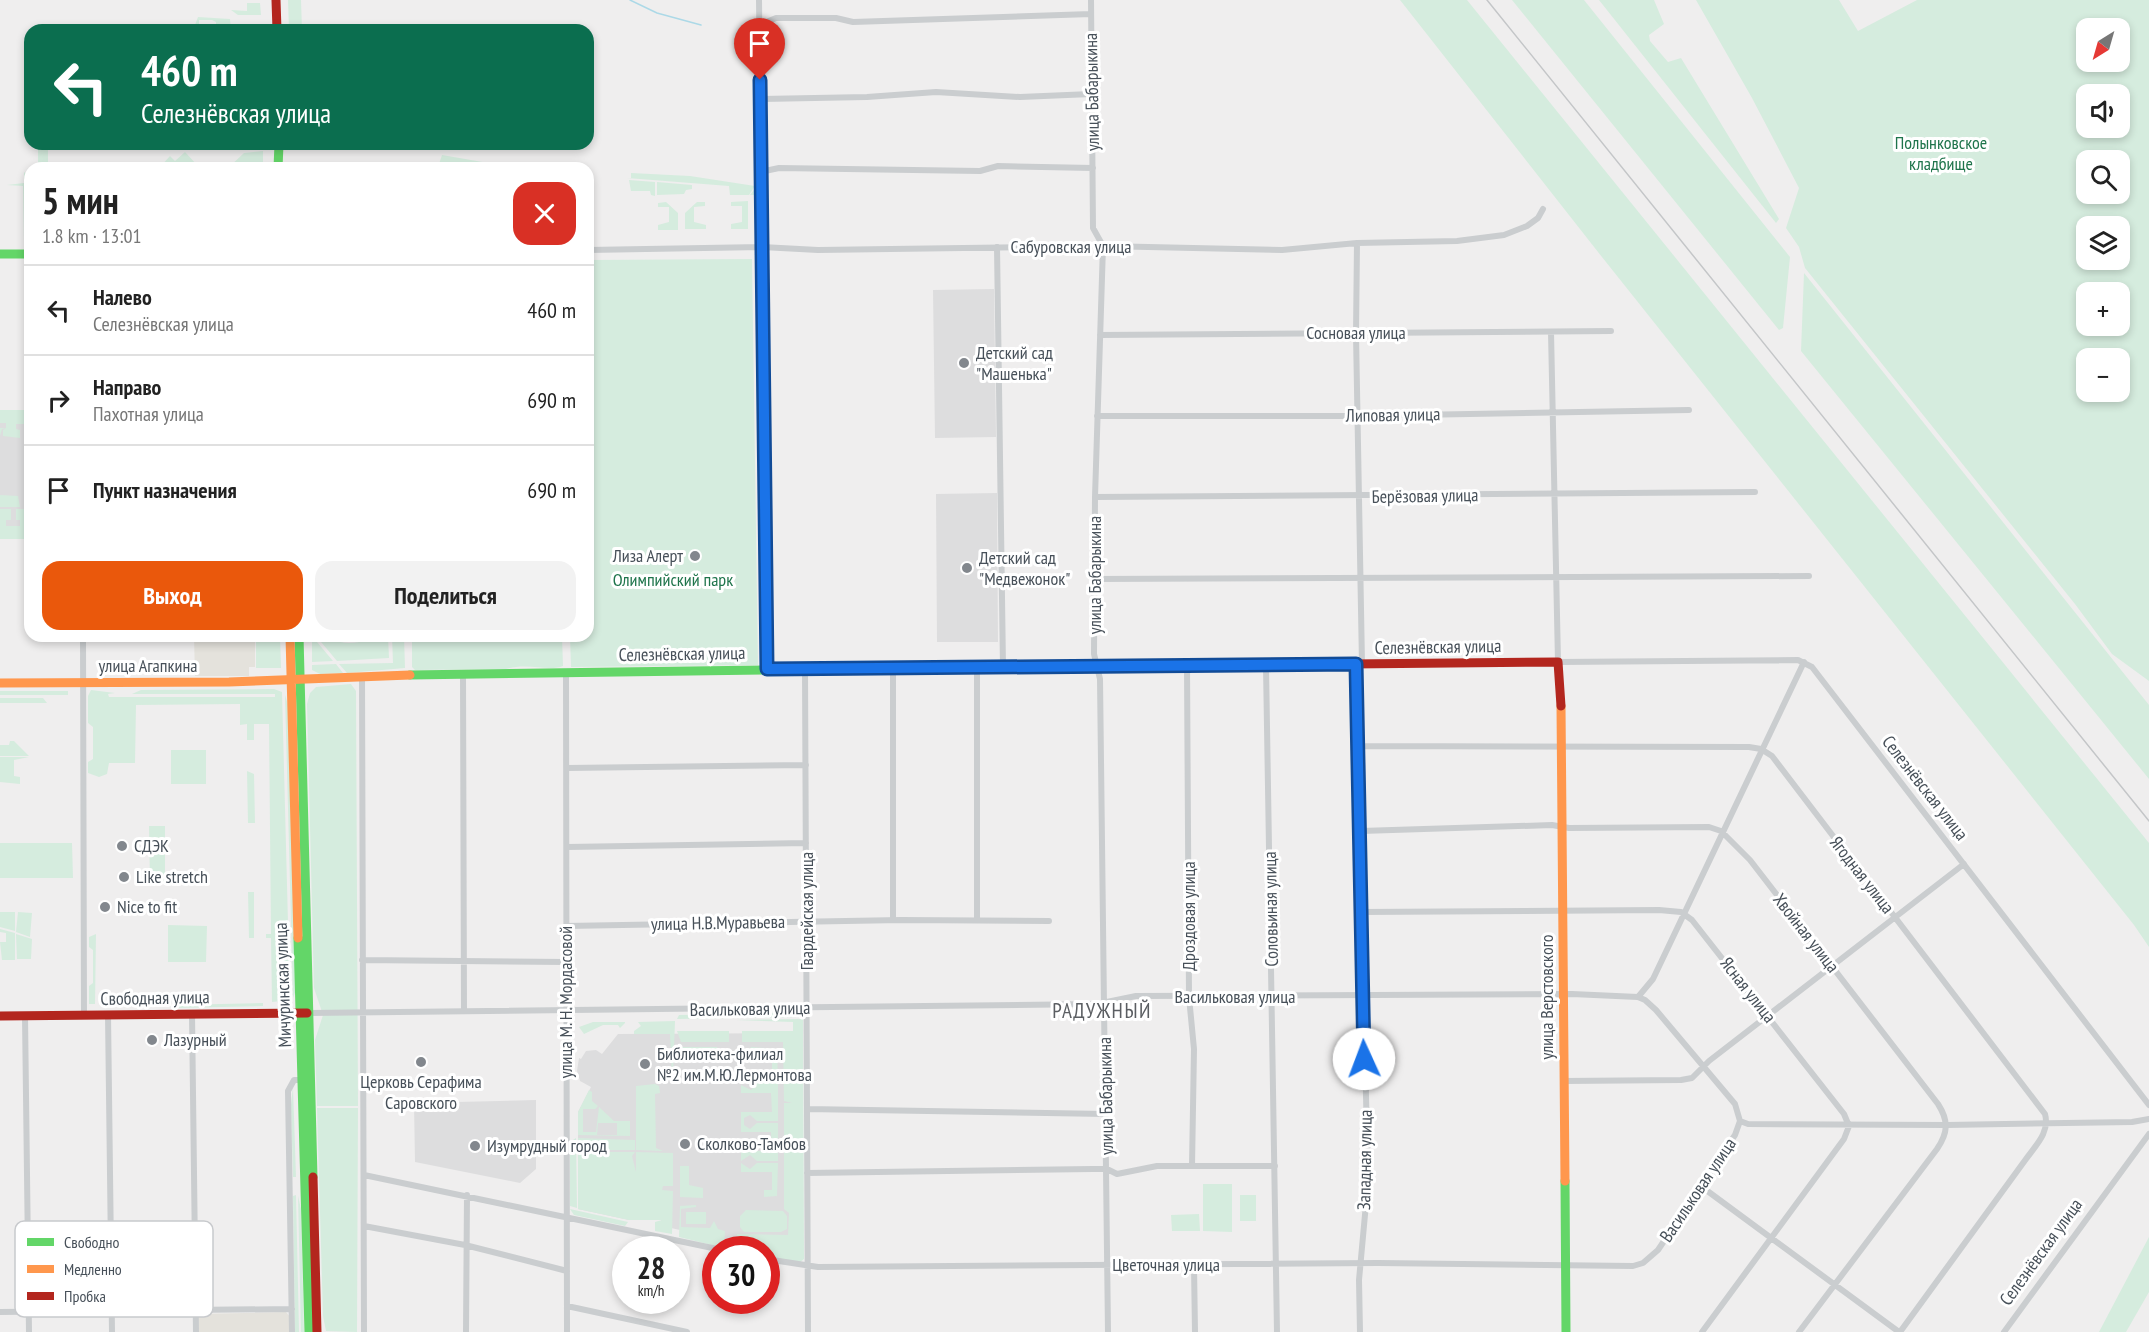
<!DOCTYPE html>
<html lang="ru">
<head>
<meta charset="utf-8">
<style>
	:root { --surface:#fff; --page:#f2f2f2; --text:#222; --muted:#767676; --line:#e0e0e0; --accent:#ea580c }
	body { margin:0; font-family:"PT Sans Narrow",sans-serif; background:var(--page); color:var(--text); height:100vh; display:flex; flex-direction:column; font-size:22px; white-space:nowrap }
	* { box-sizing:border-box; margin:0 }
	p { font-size:20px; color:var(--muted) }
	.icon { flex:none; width:33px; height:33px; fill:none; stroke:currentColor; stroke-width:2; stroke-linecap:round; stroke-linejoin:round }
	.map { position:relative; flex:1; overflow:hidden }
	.details { position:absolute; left:24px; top:162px; width:570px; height:480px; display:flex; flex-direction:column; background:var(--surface); border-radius:18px; box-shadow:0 3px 9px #0003 }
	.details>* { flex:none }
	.top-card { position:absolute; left:24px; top:24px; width:570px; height:126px; border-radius:18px; box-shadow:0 3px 9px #0003; background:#0b6e4f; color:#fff; overflow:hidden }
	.needle { width:39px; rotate:217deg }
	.controls { position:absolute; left:2076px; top:18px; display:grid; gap:12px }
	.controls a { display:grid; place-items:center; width:54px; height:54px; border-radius:12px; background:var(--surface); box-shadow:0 3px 9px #0003; font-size:30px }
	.speed { position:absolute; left:612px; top:1236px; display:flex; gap:12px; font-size:30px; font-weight:700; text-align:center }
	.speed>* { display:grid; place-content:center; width:78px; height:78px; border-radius:50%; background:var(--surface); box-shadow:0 3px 9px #0003; line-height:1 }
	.speed small { font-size:15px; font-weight:400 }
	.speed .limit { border:9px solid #d22; background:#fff; color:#111 }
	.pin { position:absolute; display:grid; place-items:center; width:51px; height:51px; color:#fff; margin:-62px -26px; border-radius:50% 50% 50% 0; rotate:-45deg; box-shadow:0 0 6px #0007 }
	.pin .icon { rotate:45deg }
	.me { position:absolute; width:66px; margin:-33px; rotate:358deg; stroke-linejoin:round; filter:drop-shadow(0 0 4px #0008) }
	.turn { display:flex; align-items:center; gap:21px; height:126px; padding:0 18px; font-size:27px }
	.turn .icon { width:78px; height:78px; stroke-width:2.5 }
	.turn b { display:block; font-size:42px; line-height:51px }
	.round { display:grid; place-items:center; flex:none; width:63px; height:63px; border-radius:18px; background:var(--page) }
	.headline { display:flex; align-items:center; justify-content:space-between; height:102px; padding:0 18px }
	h1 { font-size:36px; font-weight:600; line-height:45px }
	.primary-button { display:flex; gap:12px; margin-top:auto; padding:12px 18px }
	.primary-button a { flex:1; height:69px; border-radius:18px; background:var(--accent); color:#fff; font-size:24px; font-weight:600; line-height:69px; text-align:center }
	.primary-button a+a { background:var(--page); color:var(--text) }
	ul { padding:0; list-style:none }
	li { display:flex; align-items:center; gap:18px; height:90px; padding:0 18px; border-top:2px solid var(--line) }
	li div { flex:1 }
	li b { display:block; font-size:22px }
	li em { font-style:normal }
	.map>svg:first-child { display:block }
	.commercial { fill:#e4e2dc }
	.education { fill:#ddddde }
	.green { fill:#d5ecde; fill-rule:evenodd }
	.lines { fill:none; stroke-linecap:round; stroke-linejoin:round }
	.stream { stroke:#acd9e7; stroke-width:1.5 }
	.street { stroke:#cacdcf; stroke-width:6 }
	.fast { stroke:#63d668; stroke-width:9 }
	.slow { stroke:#ff974d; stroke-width:9 }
	.jam { stroke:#b3261e; stroke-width:9 }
	.rail { stroke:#c4c6c8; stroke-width:1.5 }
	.route-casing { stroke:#114b97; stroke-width:15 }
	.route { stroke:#1a73e8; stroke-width:10 }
	.poi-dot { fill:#82878d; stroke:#fff; stroke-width:2 }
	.labels { text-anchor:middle; stroke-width:6; stroke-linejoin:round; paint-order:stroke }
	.street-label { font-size:18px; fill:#475059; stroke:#fff }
	.park-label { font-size:18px; fill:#1e744b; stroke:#fff }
	.poi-label { font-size:18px; fill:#475059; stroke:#fff; text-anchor:start }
	.quarter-label { font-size:21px; letter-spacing:1.5px; fill:#5b5e62; stroke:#fff }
	.key { fill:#fff; stroke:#c8cacd; stroke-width:1.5 }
	.key-label { font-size:16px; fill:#475059 }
</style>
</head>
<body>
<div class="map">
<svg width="2149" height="1332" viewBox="0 0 2149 1332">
	<rect width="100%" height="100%" fill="#efeeee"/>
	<path class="commercial" d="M194,636H255V667H249V676H195Z
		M286,1312L290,1317V1332H199L198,1314Z"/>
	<path class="education" d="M994,289L996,437L935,438L933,290Z
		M0,421H30V529H0Z
		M997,493L998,642H937L936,494Z
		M792,1033V1255L662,1226L661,1220H629L578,1209V1112L591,1087L580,1081L577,1071L579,1058L581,1059L586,1051L596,1050L602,1054L618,1034Z
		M536,1100V1169L520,1183L415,1162L414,1103Z"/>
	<path class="green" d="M288,0H301L302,30H289Z
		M754,0L758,191L754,195H750L757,186Z
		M1400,0H1467L2149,843V947L2134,925L1598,252Z
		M1512,0H1584L1790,257L1783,328L1779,330Z
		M1599,0H1654L1664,24L1649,35L1650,41L1668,62L1681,58L1779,219L1776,223Z
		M1696,0H1839L1858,31L1917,0H2149V681L2112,654L2075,604L1805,268L1799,247L1786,228L1799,188L1752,98ZM2086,28H2120V62H2086ZM2086,94H2120V128H2086ZM2086,160H2120V194H2086ZM2086,226H2120V260H2086ZM2086,292H2120V326H2086ZM2086,358H2120V392H2086Z
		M247,3H260L261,15H238L231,10L247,11Z
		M198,17L230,19L231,30H216V22L212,20H199V25H195Z
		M38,144H48V167H38Z
		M263,151V168H228L244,153Z
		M185,152L198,166L160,167L170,156L175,161Z
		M442,155L517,168L438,167Z
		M24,172L28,175V241H24L23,186L7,185L24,183Z
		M631,173L690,176L755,186L749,195H730L729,186L627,178H631Z
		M629,180L655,182V196L651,195L650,191H631Z
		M657,182L692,185V189L686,190L684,194L657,195Z
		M748,201V229H731V224L742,222V206H731V202Z
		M666,202L678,213V230H658V225L669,222V207H658V203Z
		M697,202H705V206L694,207V222L706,225V229H685V213Z
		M752,259L758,665L571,667L570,636H588V260Z
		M1804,273L2149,705V779L1801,351Z
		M0,410H30V439H26V430L30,429L29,424H16V429L20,430V438L3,436V430L6,428L2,429L0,436V428H6V423H0Z
		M0,495L18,496L20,507H0Z
		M0,509H11V520H6V526H20V520H16V509H30L28,545H25V535L24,539H0Z
		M256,636H280L281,668H256Z
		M312,636L333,661L312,662Z
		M316,636C328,636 337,643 349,643C364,643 373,636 388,636L389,658L337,661Z
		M392,636H404L405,668L347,673L339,664L393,663Z
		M412,636H562L563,666C548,672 528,662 506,669L415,670L412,667Z
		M336,664L343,673L320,674L312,670V665Z
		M351,684L356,691L358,1106H317L315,1040L323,1015L314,988L307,704L310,693L316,687Z
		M274,689L282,692L290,1000L272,1002L271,938H266V934H271L269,724H254V740H247V724L240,725V704L136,705L135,763H109L107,774L99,777L88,773V762L93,759V727L88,723V696L91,690L115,693L108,694L109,697H275V694H132L141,690Z
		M0,691H68V695H0Z
		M285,695L288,705L296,990L293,998Z
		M0,698H43L47,703H0Z
		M10,741H14L29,756H0V745H9Z
		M171,750H206V784H171Z
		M0,757H29L14,760V776L20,777V784L0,782Z
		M247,771L254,774L255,823H248Z
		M149,826H165V883H150Z
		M0,843H72L73,878H0Z
		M248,892H254V938H249Z
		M0,912H15V931L0,927Z
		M18,912L32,913L30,937L16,932Z
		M168,925L207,926L206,962H168Z
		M0,929L15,933V960H2L0,942H6V933L0,932Z
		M16,934L32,939L31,959H17Z
		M96,934L95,1004H89V986L93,983V950L89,947V937Z
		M263,1003V1006L175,1008V1005Z
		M797,1013L802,1017L677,1019L679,1015Z
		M803,1019L804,1259L799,1263L767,1256L766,1250L737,1249V1234L788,1235L789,1213L784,1209V1103H792L784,1101L783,1042H742V1031H793V1022L736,1020Z
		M675,1021L673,1075L669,1079L672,1074L670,1034H634V1031L641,1026L638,1022Z
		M593,1022H625V1023L620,1028L618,1025H603L584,1034L579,1027Z
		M677,1031H729V1042H681Z
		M717,1047L721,1054C710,1054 687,1060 680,1057L681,1047Z
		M751,1047L777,1049L778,1082H757L751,1076L741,1081V1072H772V1055L749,1054Z
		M757,1083H778V1121H757L750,1115L744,1118V1125L750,1129L757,1123H778V1161H757L750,1155L741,1161V1151H772L771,1132H741V1112H772L771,1093H741V1085L751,1090Z
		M655,1084L659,1086L660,1093L655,1094L656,1148L663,1151L636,1150V1086Z
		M293,1087L296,1177H293L291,1105Z
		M589,1090L592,1092V1101L598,1106L595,1109H583V1132H596L599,1107L614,1121H630V1136L578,1135V1112ZM598,1123H617V1135H597Z
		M317,1108H358L357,1332L326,1331L323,1316Z
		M576,1138L577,1208L570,1206V1142Z
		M578,1138L635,1140V1150H578Z
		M578,1152H635L632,1156L636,1172V1152L673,1153V1186H663L662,1190L673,1191L672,1234L655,1231V1222L662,1220H629L578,1209Z
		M741,1163L750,1169L757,1163H778L777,1196L764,1197V1190H772V1172H741Z
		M680,1166H689V1185L703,1188V1198L680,1197Z
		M1203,1184H1232V1232L1203,1231Z
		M296,1195L299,1332H295L293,1196Z
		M1240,1195H1256V1221H1240Z
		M298,1196L301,1209L304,1332H301Z
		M696,1205V1207L681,1209V1227L710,1228L714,1221L718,1229L725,1231L724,1248L679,1237L680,1206Z
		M570,1209L628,1222L625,1226L574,1215Z
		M746,1210L783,1211L787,1216V1229L781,1232H744L740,1227V1216Z
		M686,1212H706V1224H686Z
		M1199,1214L1200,1231H1172L1171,1215Z
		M2149,1237V1292L2126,1332H2099Z"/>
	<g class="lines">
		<path class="stream" d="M630,0L657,13L701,25"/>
		<path class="street" d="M759,0L767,670
			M1091,0L1093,228L1103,246L1095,497L1094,654L1100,679L1108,1332
			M759,25L776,18H836L853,22L1091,14
			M760,99L867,97L936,92L1020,97L1091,94
			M760,172L779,168L980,171L998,166L1093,168
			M1357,243L1356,334L1362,664
			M997,247L1003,667
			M588,250L762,247L818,250L1103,246L1282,250L1357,243L1457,241L1504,235L1527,226L1538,218L1543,209
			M1551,332L1558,662L1798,660L1812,667L2149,1105
			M1100,335L1611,331
			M1097,416H1357L1689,410
			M1095,497L1755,492
			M1095,579L1809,576
			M83,636L84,1015
			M1356,664L1368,1182L1359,1280L1360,1332
			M1187,666L1189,997L1194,1049L1192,1166
			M1266,666L1277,1332
			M977,667V919
			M893,668V920
			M805,669L808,1332
			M566,673L567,1332
			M463,674L464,1011
			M362,676L364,1332
			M1358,746L1749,747L1761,749L1772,756L2045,1114C2050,1132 2036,1145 2026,1159L1900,1332
			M567,768L806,765
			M1361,831L1552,825L1569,828L1709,827L1721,831L1750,860L1938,1104C1949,1121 1948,1133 1937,1149L1799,1332
			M567,847L806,843
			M1361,912L1659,910L1681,912L1692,920L1844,1114L1849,1126L1844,1139L1702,1332
			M566,926L901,920L1049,921
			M362,960L566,962
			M1638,997L1653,979L1804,662
			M309,1013L1097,1004L1136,996L1572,994L1638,997L1645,1000L1656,1010L1735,1104L1740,1121L1735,1135L1658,1250L1643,1263L1633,1266L1378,1263L818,1267L766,1259
			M108,1014L112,1332
			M192,1014L196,1332
			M25,1016L29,1332
			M1564,1081L1681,1080L1692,1078L1709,1061L1964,864
			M807,1109L1106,1114
			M1740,1121L1748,1124L1947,1125L2132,1122L2149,1119
			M807,1173L1093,1169H1107L1117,1174L1157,1166H1275
			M364,1175L722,1250
			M1702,1187L1899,1332
			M364,1226L465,1245L567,1271
			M1194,1266L1195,1332
			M567,1306L687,1332
			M0,1312L292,1309
			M292,1332L288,1091L294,1080H303
			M466,1332L467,1195
			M2004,1332L2149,1134"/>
		<path class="fast" d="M278,168L279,144
			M0,254H30
			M299,636L313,1177
			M410,675L973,667
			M298,938L309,1332
			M1565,1181L1566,1332"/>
		<path class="slow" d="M290,636L298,938
			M973,667L1350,664
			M0,683L229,682L410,675
			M1561,706L1565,1181"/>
		<path class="jam" d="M276,0L277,30
			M1350,664L1558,662L1561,706
			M0,1016L307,1013
			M313,1177L317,1332"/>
		<path class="rail" d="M1487,0L2149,821"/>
	</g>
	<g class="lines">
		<g class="route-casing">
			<path id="route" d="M760,80L767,669L1356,664L1364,1059"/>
		</g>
		<use href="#route" class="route"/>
	</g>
	<g class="poi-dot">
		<circle cx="964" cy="363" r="6"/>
		<circle cx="695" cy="556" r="6"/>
		<circle cx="967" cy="568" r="6"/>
		<circle cx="122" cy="846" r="6"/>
		<circle cx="124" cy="877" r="6"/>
		<circle cx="105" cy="907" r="6"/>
		<circle cx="152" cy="1040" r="6"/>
		<circle cx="421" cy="1062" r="6"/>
		<circle cx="645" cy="1064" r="6"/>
		<circle cx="685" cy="1144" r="6"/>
		<circle cx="475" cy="1146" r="6"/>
	</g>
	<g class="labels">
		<g class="street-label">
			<text transform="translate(1092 92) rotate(-91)" y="6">улица Бабарыкина</text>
			<text x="1071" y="253">Сабуровская улица</text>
			<text x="1356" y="339">Сосновая улица</text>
			<text transform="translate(1393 415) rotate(-1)" y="6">Липовая улица</text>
			<text transform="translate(1425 496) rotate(-1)" y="6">Берёзовая улица</text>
			<text transform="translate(1095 575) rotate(-90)" y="6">улица Бабарыкина</text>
			<text transform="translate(1438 647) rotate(-1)" y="6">Селезнёвская улица</text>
			<text transform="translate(682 654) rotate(-1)" y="6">Селезнёвская улица</text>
			<text x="148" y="672">улица Агапкина</text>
			<text transform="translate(1925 788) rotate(52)" y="6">Селезнёвская улица</text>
			<text transform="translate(1862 875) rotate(52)" y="6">Ягодная улица</text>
			<text transform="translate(1271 909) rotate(-91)" y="6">Соловьиная улица</text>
			<text transform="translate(807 911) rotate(-90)" y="6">Гвардейская улица</text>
			<text transform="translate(1189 916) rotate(-90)" y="6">Дроздовая улица</text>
			<text transform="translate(718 923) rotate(-1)" y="6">улица Н.В.Муравьева</text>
			<text transform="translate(1806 933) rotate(52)" y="6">Хвойная улица</text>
			<text transform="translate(283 985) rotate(-92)" y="6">Мичуринская улица</text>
			<text transform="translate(1748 990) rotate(52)" y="6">Ясная улица</text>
			<text x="1235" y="1003">Васильковая улица</text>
			<text transform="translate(1547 997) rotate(-90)" y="6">улица Верстовского</text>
			<text transform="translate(155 998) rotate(-1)" y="6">Свободная улица</text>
			<text transform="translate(566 1002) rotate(-90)" y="6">улица М. Н. Мордасовой</text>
			<text transform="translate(750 1009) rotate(-1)" y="6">Васильковая улица</text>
			<text transform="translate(1106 1096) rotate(-91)" y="6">улица Бабарыкина</text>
			<text transform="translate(1365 1160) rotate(-89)" y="6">Западная улица</text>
			<text transform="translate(1698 1190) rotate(-56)" y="6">Васильковая улица</text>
			<text transform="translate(2041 1252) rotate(-54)" y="6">Селезнёвская улица</text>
			<text x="1166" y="1271">Цветочная улица</text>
		</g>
		<g class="park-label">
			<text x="1941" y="149">Полынковское<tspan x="1941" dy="21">кладбище</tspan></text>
			<text x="673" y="586">Олимпийский парк</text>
		</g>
		<g class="poi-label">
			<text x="976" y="359">Детский сад<tspan x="976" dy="21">"Машенька"</tspan></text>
			<text x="683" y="562" text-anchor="end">Лиза Алерт</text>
			<text x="979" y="564">Детский сад<tspan x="979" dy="21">"Медвежонок"</tspan></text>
			<text x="134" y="852">СДЭК</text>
			<text x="136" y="883">Like stretch</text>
			<text x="117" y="913">Nice to fit</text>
			<text x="164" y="1046">Лазурный</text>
			<text x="657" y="1060">Библиотека-филиал<tspan x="657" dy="21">№2 им.М.Ю.Лермонтова</tspan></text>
			<text x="421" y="1088" text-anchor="middle">Церковь Серафима<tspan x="421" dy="21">Саровского</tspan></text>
			<text x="697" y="1150">Сколково-Тамбов</text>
			<text x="487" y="1152">Изумрудный город</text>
		</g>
		<g class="quarter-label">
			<text x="1102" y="1018">РАДУЖНЫЙ</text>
		</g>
	</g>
	<rect x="15" y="1221" width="198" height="96" rx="9" class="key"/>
	<rect x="27" y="1238" width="27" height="8" fill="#63d668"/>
	<rect x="27" y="1265" width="27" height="8" fill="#ff974d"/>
	<rect x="27" y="1292" width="27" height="8" fill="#b3261e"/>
	<g class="key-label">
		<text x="64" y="1248">Свободно</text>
		<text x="64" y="1275">Медленно</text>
		<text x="64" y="1302">Пробка</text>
	</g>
</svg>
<div class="controls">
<a><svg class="needle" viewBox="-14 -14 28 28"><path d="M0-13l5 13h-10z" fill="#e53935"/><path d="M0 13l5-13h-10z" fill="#767676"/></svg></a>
<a><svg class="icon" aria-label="sound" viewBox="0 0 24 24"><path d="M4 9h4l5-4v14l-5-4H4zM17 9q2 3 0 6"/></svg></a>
<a><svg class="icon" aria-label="search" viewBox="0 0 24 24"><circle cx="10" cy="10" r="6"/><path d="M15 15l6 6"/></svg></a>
<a><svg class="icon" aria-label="layers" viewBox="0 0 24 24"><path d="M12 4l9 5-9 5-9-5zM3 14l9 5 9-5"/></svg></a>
<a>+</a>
<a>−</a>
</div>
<div class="speed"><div>28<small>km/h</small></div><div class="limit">30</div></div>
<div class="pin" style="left:760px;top:80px;background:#d93025"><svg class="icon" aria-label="arrive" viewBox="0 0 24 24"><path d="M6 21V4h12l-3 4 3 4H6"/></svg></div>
<svg class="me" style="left:1364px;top:1059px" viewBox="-20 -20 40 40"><circle r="19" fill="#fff"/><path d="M0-13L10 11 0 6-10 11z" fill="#1a73e8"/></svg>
<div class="top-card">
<div class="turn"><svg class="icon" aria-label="left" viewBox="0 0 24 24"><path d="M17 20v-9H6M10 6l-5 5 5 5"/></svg><div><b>460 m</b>Селезнёвская улица</div></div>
</div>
<section class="details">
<div class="headline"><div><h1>5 мин</h1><p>1.8 km · 13:01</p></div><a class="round" style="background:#d93025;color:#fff"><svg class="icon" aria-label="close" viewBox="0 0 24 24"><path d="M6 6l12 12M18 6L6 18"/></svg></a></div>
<ul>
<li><svg class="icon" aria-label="left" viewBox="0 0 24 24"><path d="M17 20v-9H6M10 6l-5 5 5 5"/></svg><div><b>Налево</b><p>Селезнёвская улица</p></div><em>460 m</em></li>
<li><svg class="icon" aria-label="right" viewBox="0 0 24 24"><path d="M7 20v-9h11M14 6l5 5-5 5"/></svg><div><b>Направо</b><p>Пахотная улица</p></div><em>690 m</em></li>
<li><svg class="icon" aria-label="arrive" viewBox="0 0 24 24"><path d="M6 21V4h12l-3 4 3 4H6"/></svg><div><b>Пункт назначения</b></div><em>690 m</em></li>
</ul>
<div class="primary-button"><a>Выход</a><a>Поделиться</a></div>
</section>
</div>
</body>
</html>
